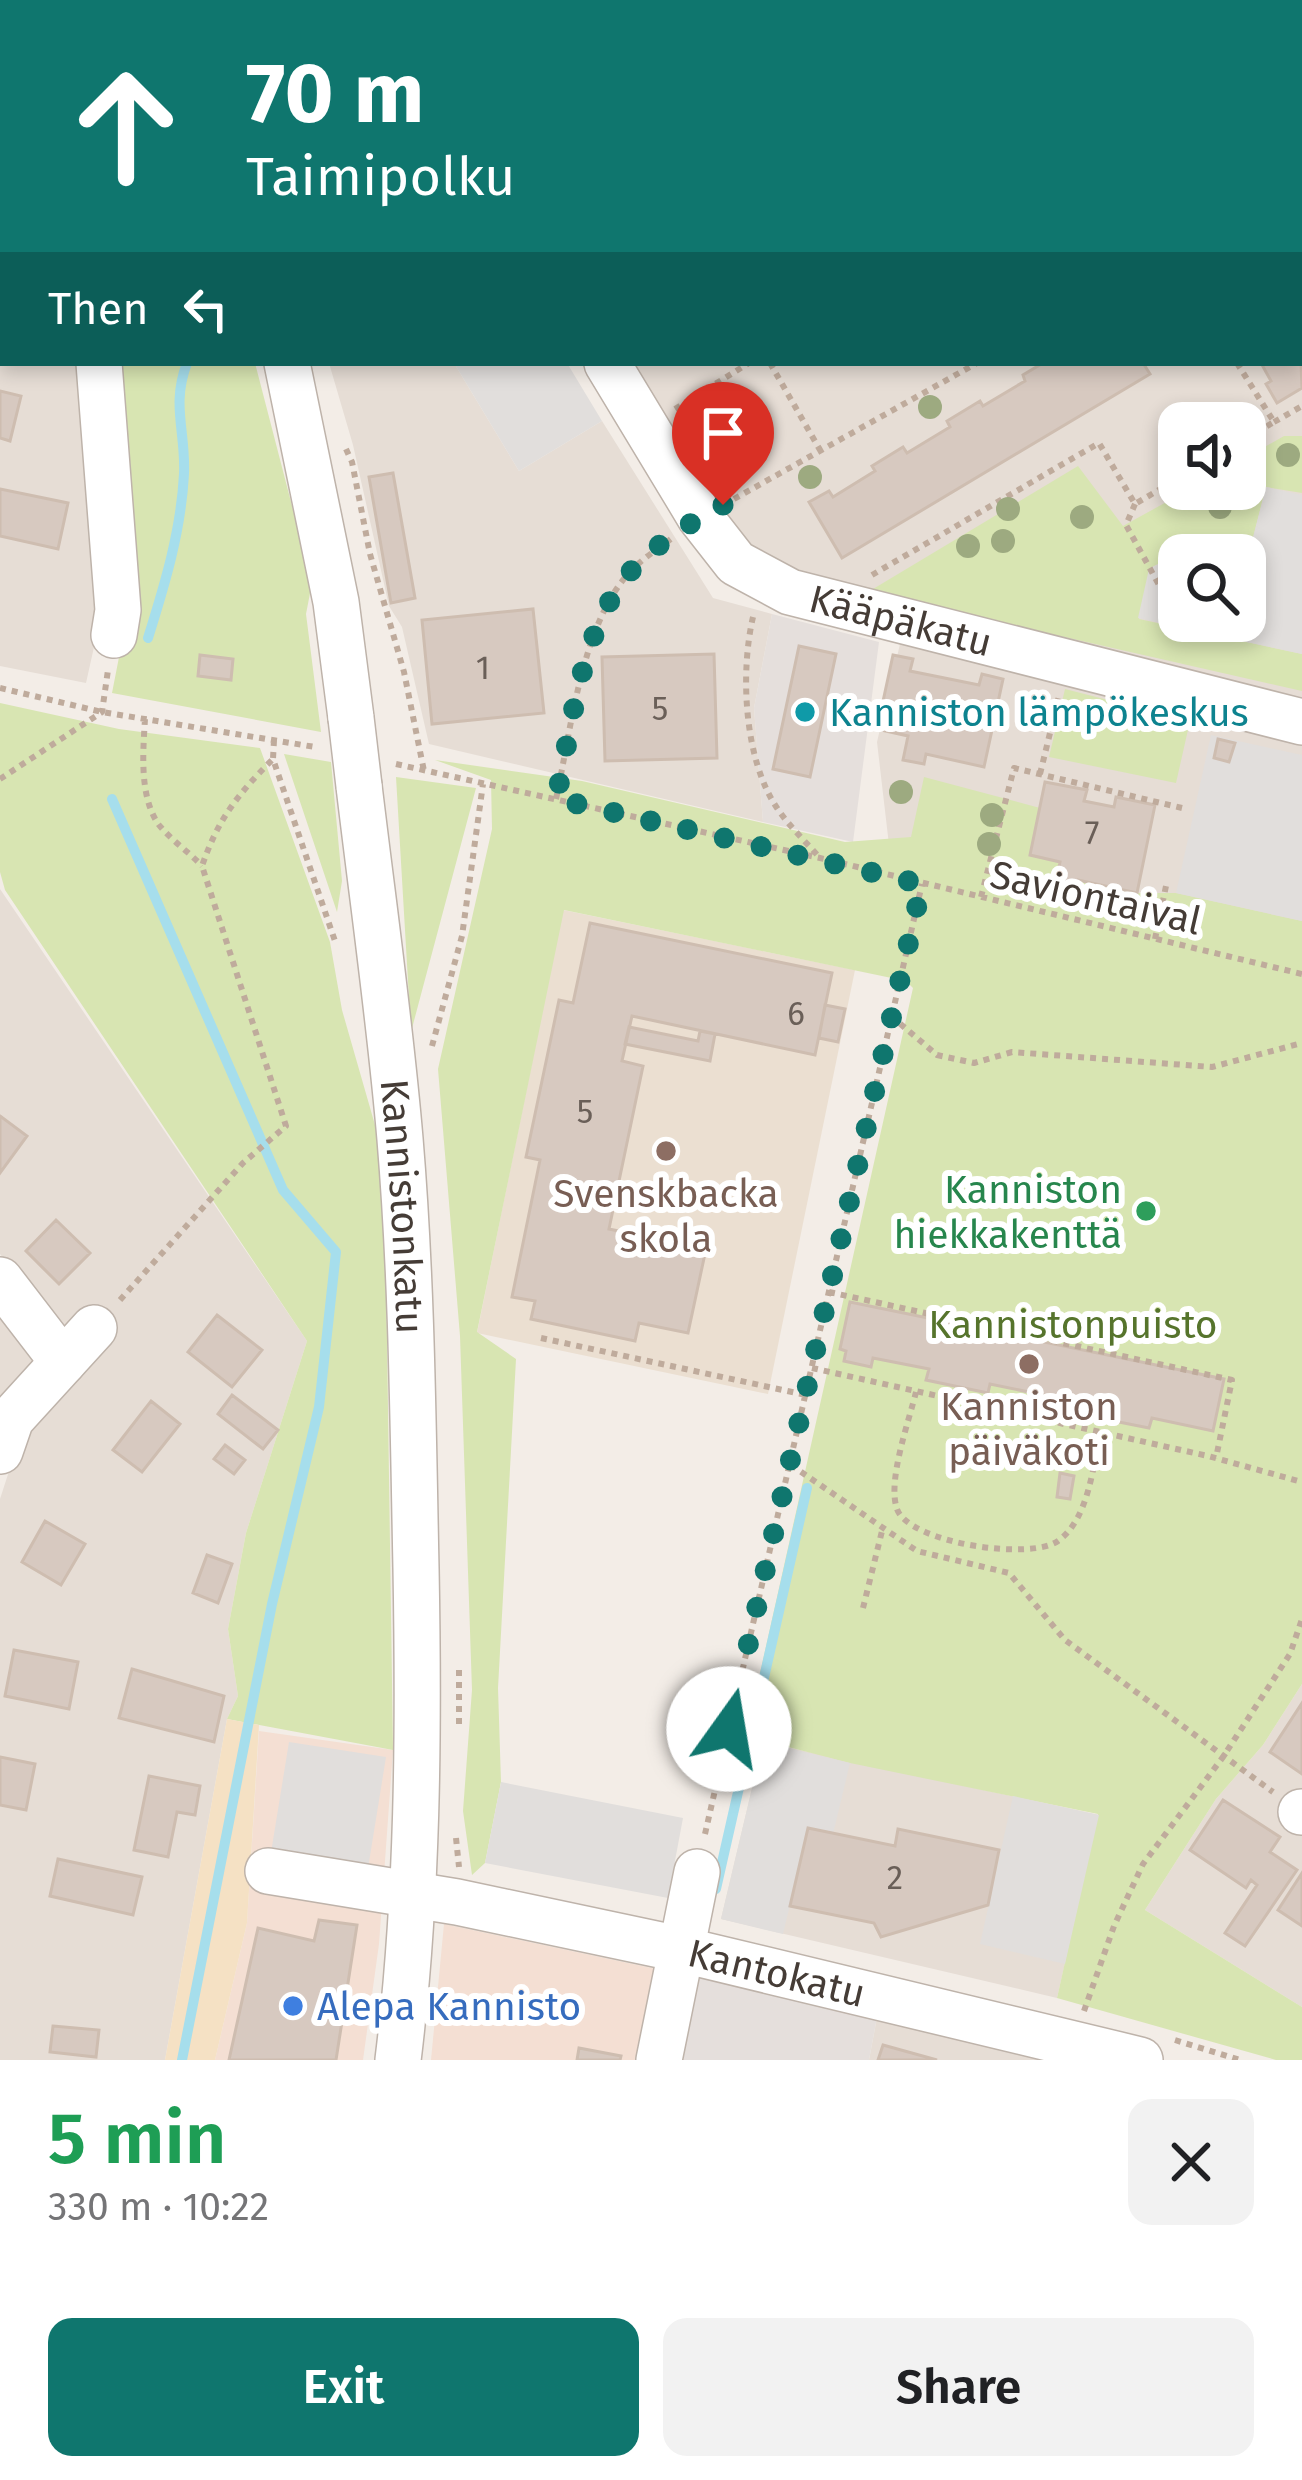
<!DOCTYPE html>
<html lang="en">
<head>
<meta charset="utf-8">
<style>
	:root { --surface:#fff; --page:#f2f2f2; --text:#202124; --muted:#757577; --accent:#0f766e }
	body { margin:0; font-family:"Fira Sans",sans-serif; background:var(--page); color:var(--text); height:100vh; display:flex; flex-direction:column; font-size:45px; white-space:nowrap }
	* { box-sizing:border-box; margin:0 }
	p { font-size:39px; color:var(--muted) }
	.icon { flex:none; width:66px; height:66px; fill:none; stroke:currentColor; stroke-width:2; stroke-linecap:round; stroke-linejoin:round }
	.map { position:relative; height:2060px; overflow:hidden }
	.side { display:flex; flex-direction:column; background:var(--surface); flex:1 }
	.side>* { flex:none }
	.hud { position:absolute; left:0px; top:0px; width:1302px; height:366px; box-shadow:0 6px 18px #0003; background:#0f766e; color:#fff; overflow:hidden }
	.tools { position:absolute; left:1158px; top:402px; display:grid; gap:24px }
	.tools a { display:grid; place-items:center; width:108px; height:108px; border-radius:24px; background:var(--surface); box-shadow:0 6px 18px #0003; font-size:60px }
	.pin { position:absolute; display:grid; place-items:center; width:102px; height:102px; color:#fff; margin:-123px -51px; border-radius:50% 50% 50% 0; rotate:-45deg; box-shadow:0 0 12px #0007 }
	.pin .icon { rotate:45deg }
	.me { position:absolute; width:132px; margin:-66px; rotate:13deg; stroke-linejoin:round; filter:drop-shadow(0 0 9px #0008) }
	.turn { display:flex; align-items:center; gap:42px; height:252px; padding:0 48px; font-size:54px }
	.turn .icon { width:156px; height:156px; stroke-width:2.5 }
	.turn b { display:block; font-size:84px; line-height:102px }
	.then { display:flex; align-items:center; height:114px; padding:0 48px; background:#0003; gap:24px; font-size:45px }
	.round { display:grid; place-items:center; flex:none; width:126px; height:126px; border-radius:24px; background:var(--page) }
	.headline { display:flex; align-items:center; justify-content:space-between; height:204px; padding:0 48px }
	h1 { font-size:72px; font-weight:600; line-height:90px; color:#1e9e55 }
	.action { display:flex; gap:24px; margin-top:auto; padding:24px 48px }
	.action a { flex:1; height:138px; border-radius:24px; background:var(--accent); color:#fff; font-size:48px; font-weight:600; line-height:138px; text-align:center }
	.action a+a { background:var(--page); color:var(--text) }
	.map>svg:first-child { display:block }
	.residential { fill:#e6ddd5; fill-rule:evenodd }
	.commercial { fill:#f4dfd3 }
	.industrial { fill:#e5dfdc }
	.education { fill:#ebdfd1 }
	.green { fill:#d8e5b2 }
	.sand { fill:#f5e1c4 }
	.parking { fill:#e1dedc; fill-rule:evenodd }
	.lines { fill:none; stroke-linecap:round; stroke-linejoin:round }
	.stream { stroke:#a6deec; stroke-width:10 }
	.building { fill:#d7c9c0; stroke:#cebdb0; stroke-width:3 }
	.minor-casing { stroke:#beb3aa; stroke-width:48 }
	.path { stroke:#bfab9c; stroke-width:6; stroke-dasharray:6 6; stroke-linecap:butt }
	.minor { stroke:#fff; stroke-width:45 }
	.minor-bridge-casing { stroke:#beb3aa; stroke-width:48; stroke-linecap:butt }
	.minor-bridge { stroke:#fff; stroke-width:45 }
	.tree { fill:#9daa80 }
	.route { stroke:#0f766e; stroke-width:21; stroke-dasharray:0 37.8 }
	.culture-dot { fill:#0f9aa8; stroke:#fff; stroke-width:4.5 }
	.education-dot { fill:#8d6e63; stroke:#fff; stroke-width:4.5 }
	.leisure-dot { fill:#2e9e5b; stroke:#fff; stroke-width:4.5 }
	.shop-dot { fill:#3f7fe0; stroke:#fff; stroke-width:4.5 }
	.labels { text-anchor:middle; stroke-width:12; stroke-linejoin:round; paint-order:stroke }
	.number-label { font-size:33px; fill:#6a5f58 }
	.street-label { font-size:39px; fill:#453c36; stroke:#fff }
	.culture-label { font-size:39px; fill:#0d838f; stroke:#fff; text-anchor:start }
	.leisure-label { font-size:39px; fill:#27864d; stroke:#fff; text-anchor:end }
	.education-label { font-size:39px; fill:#785e54; stroke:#fff }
	.park-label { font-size:39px; fill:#56742c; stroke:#fff }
	.shop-label { font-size:39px; fill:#366cbe; stroke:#fff; text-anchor:start }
</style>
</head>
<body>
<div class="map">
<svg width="1302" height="2060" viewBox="0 0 1302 2060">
	<rect width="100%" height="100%" fill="#f3ede7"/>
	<path class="residential" d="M735,0H1302V710L793,584L744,541L704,490L629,363H1299V3H730ZM1179,423H1245V489H1179ZM1179,555H1245V621H1179Z
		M0,249L3,363H83L102,611L86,683L0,666Z
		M329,363H454L519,471L602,421L713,598L772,614L754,708L763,822L429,744L402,627L389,606L353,445Z
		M900,644L1302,741V944L889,845L877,742Z
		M0,889L307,1341L246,1533L228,1629L238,1696L227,1719L165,2060H0V1499L23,1428L111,1330L90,1306L64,1335L0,1254Z
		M0,1308L40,1361L0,1404Z
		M1302,1684V2007L1145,1910L1216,1799L1263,1745Z
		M763,1742L1099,1815L1057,1998L721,1919Z
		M878,2012L1100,2060H869Z"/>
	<path class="commercial" d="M259,1731L393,1750L379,1944L363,2060H215L247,1923Z
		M444,1924L666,1971L648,2060H431Z"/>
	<path class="industrial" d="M772,614L879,642L853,842L763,822L754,708Z
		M696,1970L878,2012L869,2060H681Z"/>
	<path class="education" d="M563,910L855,970L768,1394L477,1333Z"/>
	<path class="green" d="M109,363H255L312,583L306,614L321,732L112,693L128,611Z
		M1284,436H1302V493L1266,487L1249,553L1202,542L1150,568L1139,619L1302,654V691L884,596L873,589L1078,466L1123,526L1190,489H1245V458Z
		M1065,689L1190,721L1176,783L1049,757Z
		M0,703L119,729L260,748L330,942L342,1010L377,1132L386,1272L393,1750L227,1719L238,1696L228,1629L246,1533L307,1341L5,890L0,872Z
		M284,754L331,762L342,881L337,912Z
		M435,760L582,781L845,842L911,837L924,777L1040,808L1030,855L1060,862L1056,886L1078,880L1137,893H1176L1302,921V1684L1263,1745L1216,1799L1145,1910L1302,2007V2060H1276L1057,1998L1098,1814L850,1763L746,1736L913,988L906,981L564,910L477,1332L516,1359L498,1688L501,1782L485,1863L472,1875L463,1811L472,1690L460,1336L438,1069L492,829L491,780Z
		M396,777L476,788L411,1032Z"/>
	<path class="sand" d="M227,1719L259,1725L247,1923L215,2060H165Z"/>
	<path class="parking" d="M454,363H567L602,421L519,471Z
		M1266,487L1302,495V654L1138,618L1149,569L1202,542L1249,553ZM1179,555H1245V621H1179Z
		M1211,735L1302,755V921L1176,893Z
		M289,1742L386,1757L365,1887L268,1871Z
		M763,1742L850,1763L833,1834L808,1829L783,1934L721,1919Z
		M501,1782L683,1818L668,1898L485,1863Z
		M1013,1796L1099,1815L1065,1964L980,1944Z"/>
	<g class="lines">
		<path class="stream" d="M274,0L276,3
			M148,638C165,584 181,531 184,474C186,432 171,405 187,363
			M112,799L283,1190L336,1252L319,1407L272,1604L182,2060
			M716,1889L807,1488"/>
	</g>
	<path class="building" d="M430,0H529L524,3Z
		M1138,0H1216L1218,3H1140Z
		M1299,316L1302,388L1277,403L1266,384L1271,381L1261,363H1299Z
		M1043,363H1143L1150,374L842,558L809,502L829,491L833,497L875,471L872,466L903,447L907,453L950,427L947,421L980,401L983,406L1025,381L1023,375Z
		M0,391L21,396L10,441L0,438Z
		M393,473L415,598L391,603L369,477Z
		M0,489L68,503L58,549L0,536Z
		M533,609L544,713L432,724L422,620Z
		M799,646L836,654L810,777L773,769Z
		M714,654L717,758L605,761L602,657Z
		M200,655L233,659L231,680L198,676Z
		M893,655L913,659L910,671L979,685L982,674L1003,679L984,767L926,754L924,764L903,760L908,736L877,729Z
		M1218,739L1235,743L1229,762L1214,758Z
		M1045,782L1087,790L1084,801L1114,807L1116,797L1155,805L1137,893L1078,880L1075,891L1055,886L1060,862L1030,855Z
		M590,923L832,973L815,1055L632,1016L622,1061L643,1066L609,1229L706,1249L688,1333L639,1323L635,1341L531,1319L535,1301L512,1297L540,1160L526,1157L559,1000L573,1003Z
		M825,1005L845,1009L838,1042L819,1038Z
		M629,1027L698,1041L700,1031L715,1034L710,1061L625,1044Z
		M0,1116L27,1136L0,1173Z
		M56,1220L90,1253L59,1284L26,1251Z
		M850,1302L1224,1379L1213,1431L1152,1418L1149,1428L1104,1419L1106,1408L990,1384L988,1393L926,1380L929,1369L873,1358L871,1367L844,1361L846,1351L840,1349Z
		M217,1315L262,1350L232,1387L188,1352Z
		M232,1395L278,1430L263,1449L218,1414Z
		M151,1401L180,1424L142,1472L113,1450Z
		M225,1445L245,1460L234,1474L214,1459Z
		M1060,1473L1074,1476L1070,1499L1057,1497Z
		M45,1521L85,1544L61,1585L22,1562Z
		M207,1555L232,1564L218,1603L193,1593Z
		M14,1650L78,1662L69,1709L5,1696Z
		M132,1669L224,1696L214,1742L119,1718Z
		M1302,1703V1774L1270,1752Z
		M0,1757L35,1764L26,1810L0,1805Z
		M149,1776L200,1786L195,1815L177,1812L168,1857L134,1850Z
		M1223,1800L1280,1837L1270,1852L1297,1870L1245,1946L1225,1933L1257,1885L1251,1880L1246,1888L1190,1850Z
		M808,1828L895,1846L898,1829L999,1850L988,1905L881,1937L874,1923L790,1906Z
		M58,1859L142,1877L133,1915L50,1896Z
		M1302,1873V1926L1278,1910Z
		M319,1920L357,1925L336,2060H229L258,1928L314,1941Z
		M53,2026L99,2030L96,2057L50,2052Z
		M883,2045L937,2060H878Z
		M579,2048L621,2056L620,2060H577Z"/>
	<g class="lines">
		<g class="minor-casing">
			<g id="minor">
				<path d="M185,0L187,3"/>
				<path d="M702,3L707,0"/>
				<path d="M0,225H3"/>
				<path d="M99,363L118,610L114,635"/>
				<path d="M287,363L336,602L351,718"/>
				<path id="s1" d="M607,363L700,517L736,563L790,592L1302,722"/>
				<path id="s2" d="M359,786C373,903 390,1021 400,1139C412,1282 413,1425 416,1568C419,1732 418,1897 398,2060"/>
				<path d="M0,1280L63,1362"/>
				<path d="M0,1451L11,1419L94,1328"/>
				<path d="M1301,1812H1302"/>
				<path id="s3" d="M268,1871L457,1902L679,1949L1140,2060"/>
				<path d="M659,2060L697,1872"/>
			</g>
		</g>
		<path class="path" d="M374,0L376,3
			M412,0L414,3
			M832,0L834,3
			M1090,0L1092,3
			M1228,0L1230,3
			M576,3L580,1
			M799,3L804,0
			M1299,85H1302
			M1299,274L1302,279
			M770,363L820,450
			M1237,363L1274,422L1245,439
			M675,409L749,363
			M1274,422L1302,406
			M346,449L352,462L370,554L404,672L424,771
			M734,499L977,363
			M1135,504L1126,525L1159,585
			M872,575L1099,443L1135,504L1179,478
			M753,617C740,673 744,759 777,808C789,826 806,842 820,858
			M0,688L102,712L315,747
			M145,719C143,752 139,797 159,825C171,840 189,852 202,866
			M274,740L273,759L336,944
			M396,764L820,858L1302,974
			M1040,774L1059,696
			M0,779L102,712L108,670
			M556,799C571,731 581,627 628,574C640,560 658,549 672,538
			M981,897L1014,768L1182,808
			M1155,939L1166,886
			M891,1016L937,1055L974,1063L1012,1052L1212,1067L1302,1043
			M432,1046L462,936L483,784
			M829,1292L1232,1380L1216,1458
			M120,1300L243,1163L286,1126L202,866C218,819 238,794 273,759
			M541,1338L806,1395
			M812,1368L1208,1456L1302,1482
			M916,1392C909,1421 887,1481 897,1509C909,1543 1030,1561 1058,1541C1089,1519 1093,1465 1101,1431
			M791,1465L917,1551L1009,1573L1065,1640L1273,1792
			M863,1608L883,1527
			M459,1670V1729
			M705,1834L922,884
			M456,1838L459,1867
			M1084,2011L1114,1926L1143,1864L1223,1757L1290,1654L1302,1619
			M1175,2040L1240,2060"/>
		<use href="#minor" class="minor"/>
		<g class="minor-bridge-casing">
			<path id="minor-bridge" d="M351,718L359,786"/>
		</g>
		<use href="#minor-bridge" class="minor-bridge"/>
	</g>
	<g class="tree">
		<circle cx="930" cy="407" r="12"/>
		<circle cx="1288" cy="455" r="12"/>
		<circle cx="810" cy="477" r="12"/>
		<circle cx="1220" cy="507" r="12"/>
		<circle cx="1008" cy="509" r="12"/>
		<circle cx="1082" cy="517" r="12"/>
		<circle cx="1003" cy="541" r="12"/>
		<circle cx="968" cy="546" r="12"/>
		<circle cx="901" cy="792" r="12"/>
		<circle cx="992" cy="815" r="12"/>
		<circle cx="989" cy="844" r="12"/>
	</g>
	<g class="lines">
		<path class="route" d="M723,505C691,522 649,548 626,577C579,637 572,727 556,799L922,884L729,1729"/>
	</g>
	<circle class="culture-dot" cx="805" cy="712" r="12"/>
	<g class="education-dot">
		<circle cx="666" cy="1151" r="12"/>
		<circle cx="1029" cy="1364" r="12"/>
	</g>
	<circle class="leisure-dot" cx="1146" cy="1211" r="12"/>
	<circle class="shop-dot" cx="293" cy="2006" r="12"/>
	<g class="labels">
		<g class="number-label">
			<text x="483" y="679">1</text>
			<text x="660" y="720">5</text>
			<text x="1092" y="844">7</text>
			<text x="796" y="1025">6</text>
			<text x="585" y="1123">5</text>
			<text x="895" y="1889">2</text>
		</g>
		<g class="street-label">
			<text dy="14" stroke="none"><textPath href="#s1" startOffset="414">Kääpäkatu</textPath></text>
			<text transform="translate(1096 897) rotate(13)" y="14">Saviontaival</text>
			<text dy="14" stroke="none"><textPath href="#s2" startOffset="423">Kannistonkatu</textPath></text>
			<text dy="14" stroke="none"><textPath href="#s3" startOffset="519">Kantokatu</textPath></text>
		</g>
		<g class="culture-label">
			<text x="829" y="726">Kanniston lämpökeskus</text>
		</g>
		<g class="leisure-label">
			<text x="1122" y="1203">Kanniston<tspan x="1122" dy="45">hiekkakenttä</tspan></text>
		</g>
		<g class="education-label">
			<text x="666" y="1207">Svenskbacka<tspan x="666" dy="45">skola</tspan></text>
			<text x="1029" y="1420">Kanniston<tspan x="1029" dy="45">päiväkoti</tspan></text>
		</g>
		<g class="park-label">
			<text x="1073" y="1338">Kannistonpuisto</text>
		</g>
		<g class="shop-label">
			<text x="317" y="2020">Alepa Kannisto</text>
		</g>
	</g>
</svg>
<div class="tools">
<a><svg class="icon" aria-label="sound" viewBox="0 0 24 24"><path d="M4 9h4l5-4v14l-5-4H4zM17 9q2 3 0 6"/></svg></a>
<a><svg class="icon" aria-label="search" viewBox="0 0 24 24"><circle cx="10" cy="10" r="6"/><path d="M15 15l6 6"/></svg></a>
</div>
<div class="pin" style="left:723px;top:505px;background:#d93025"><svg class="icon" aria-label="arrive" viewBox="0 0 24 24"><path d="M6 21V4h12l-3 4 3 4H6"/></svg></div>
<svg class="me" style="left:729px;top:1729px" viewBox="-20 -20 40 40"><circle r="19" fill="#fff"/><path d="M0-13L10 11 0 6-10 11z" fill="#0f766e"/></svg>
<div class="hud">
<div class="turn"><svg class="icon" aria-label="ahead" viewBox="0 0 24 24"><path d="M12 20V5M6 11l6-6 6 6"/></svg><div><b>70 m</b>Taimipolku</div></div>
<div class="then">Then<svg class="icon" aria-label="left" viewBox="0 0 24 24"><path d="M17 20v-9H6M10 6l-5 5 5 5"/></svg></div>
</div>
</div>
<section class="side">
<div class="headline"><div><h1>5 min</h1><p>330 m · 10:22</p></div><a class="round"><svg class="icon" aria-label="close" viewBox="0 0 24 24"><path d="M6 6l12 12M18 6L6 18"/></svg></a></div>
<div class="action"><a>Exit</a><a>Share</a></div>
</section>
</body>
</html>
